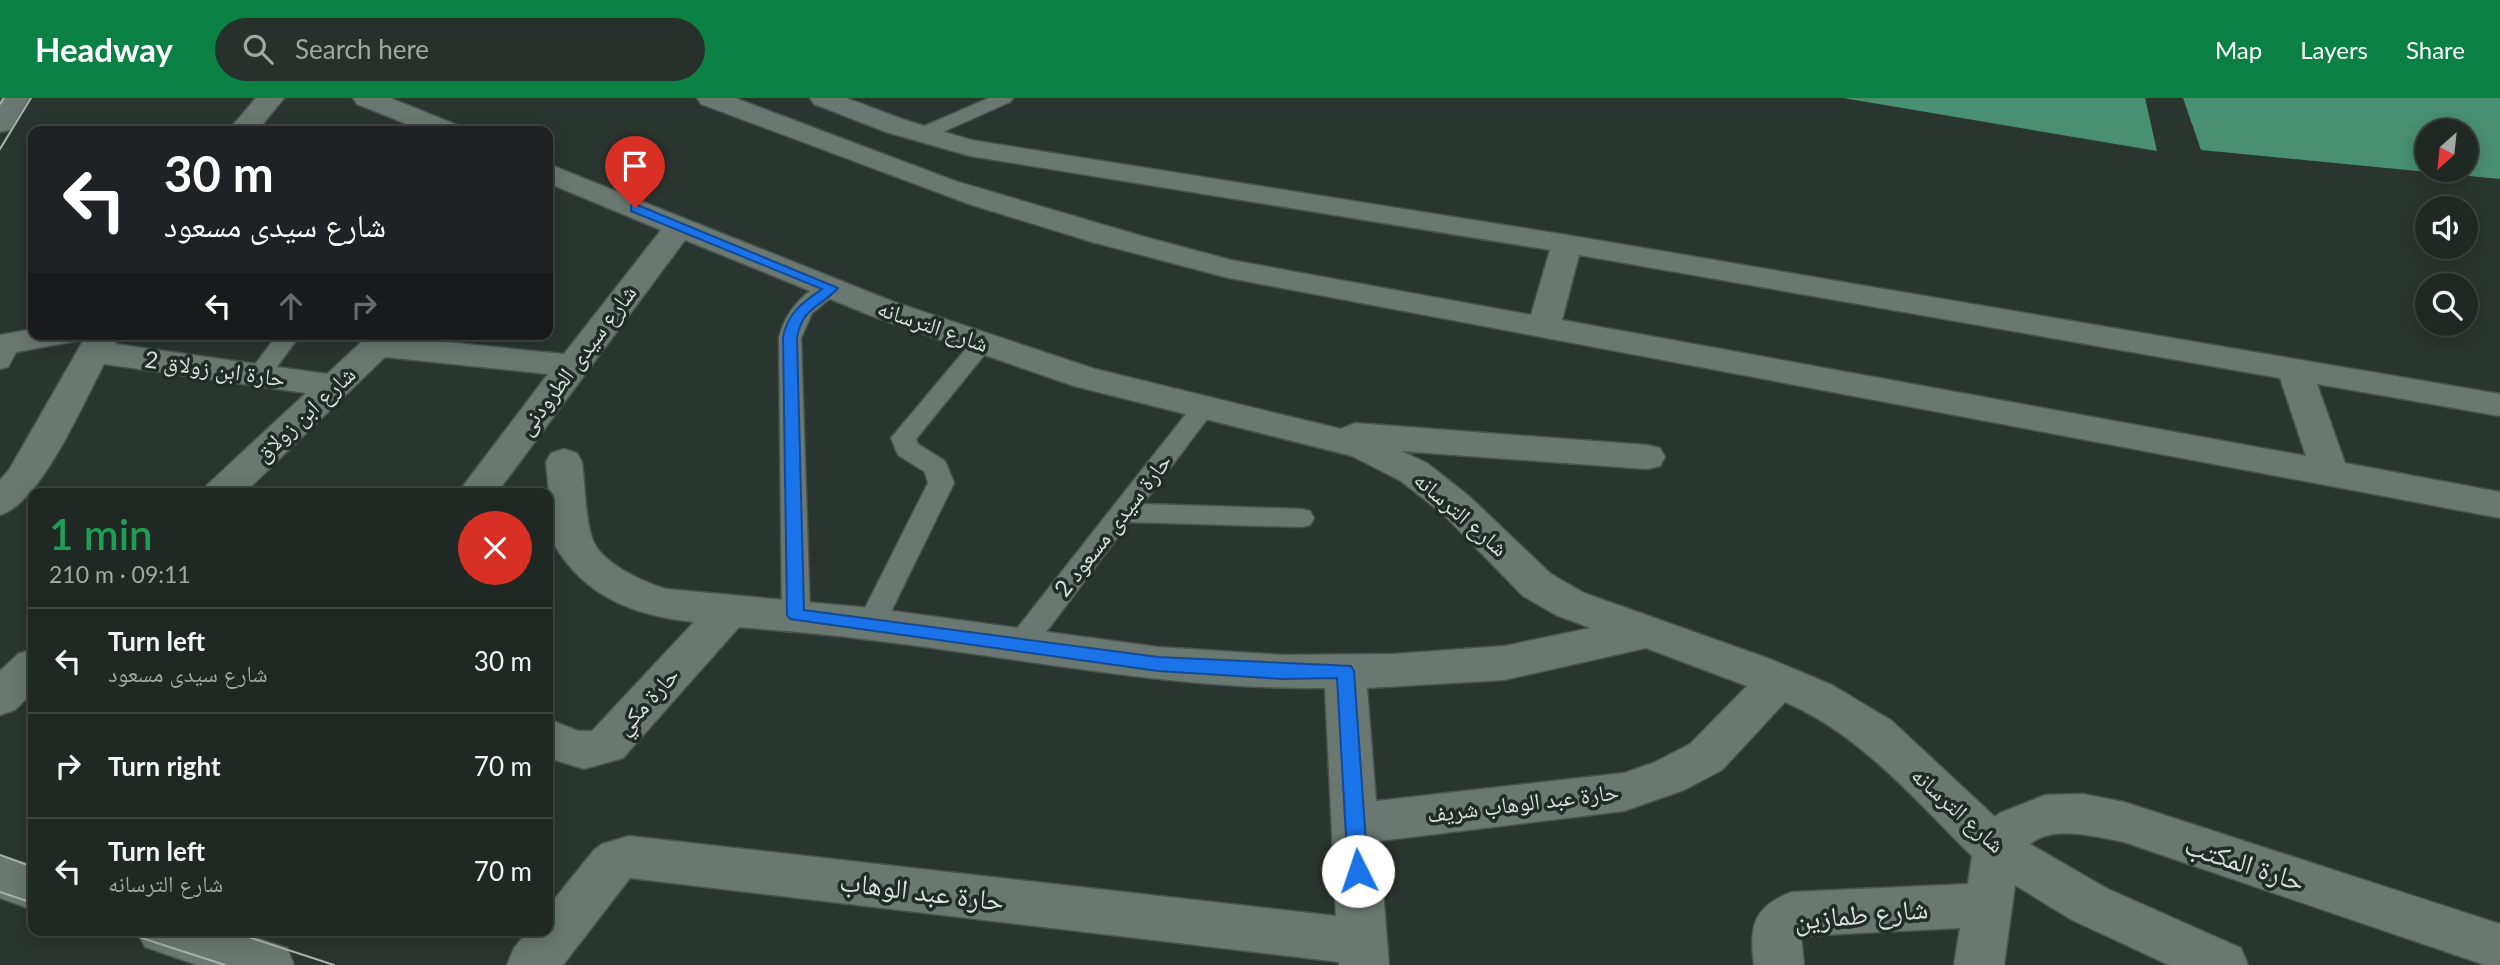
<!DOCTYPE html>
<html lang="en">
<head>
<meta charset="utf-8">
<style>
	:root { --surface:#202824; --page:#28302c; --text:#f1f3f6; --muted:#a2a6a6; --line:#3d4441; --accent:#0b8043 }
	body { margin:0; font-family:Lato,"Noto Naskh Arabic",sans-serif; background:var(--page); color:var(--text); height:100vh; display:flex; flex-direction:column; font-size:26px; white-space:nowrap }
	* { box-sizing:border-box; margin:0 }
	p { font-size:23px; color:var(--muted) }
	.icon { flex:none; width:38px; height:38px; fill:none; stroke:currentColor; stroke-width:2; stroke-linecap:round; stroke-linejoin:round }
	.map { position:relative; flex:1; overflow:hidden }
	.sheet { position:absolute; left:28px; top:390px; width:525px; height:448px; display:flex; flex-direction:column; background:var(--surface); border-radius:14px; box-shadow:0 4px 18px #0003,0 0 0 2px var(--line) }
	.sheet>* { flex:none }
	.hud { position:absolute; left:28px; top:28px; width:525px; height:214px; border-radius:14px; box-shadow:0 4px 18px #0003,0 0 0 2px var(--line); background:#202124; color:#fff; overflow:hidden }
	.needle { width:46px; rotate:207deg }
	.controls { position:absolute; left:2415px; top:21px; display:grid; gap:14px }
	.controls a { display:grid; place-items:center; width:63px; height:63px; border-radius:50%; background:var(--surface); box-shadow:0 4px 18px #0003,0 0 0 2px var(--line); font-size:35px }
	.pin { position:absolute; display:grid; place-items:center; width:60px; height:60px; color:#fff; margin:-72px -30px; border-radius:50% 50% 50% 0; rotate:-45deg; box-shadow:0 0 7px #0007 }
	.pin .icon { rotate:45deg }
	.me { position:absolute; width:77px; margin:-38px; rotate:356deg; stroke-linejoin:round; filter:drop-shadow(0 0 5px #0008) }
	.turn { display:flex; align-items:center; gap:24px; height:147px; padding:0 21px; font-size:32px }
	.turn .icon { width:91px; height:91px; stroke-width:2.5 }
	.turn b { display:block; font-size:49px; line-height:60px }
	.lanes { display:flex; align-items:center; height:66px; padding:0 21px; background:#0003; justify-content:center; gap:35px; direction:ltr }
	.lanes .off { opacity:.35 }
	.round { display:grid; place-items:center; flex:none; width:74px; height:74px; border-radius:37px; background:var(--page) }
	.summary { display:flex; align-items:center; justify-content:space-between; height:119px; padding:0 21px }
	h1 { font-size:42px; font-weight:600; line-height:52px; color:#1e9e55 }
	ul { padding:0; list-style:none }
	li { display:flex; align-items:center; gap:21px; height:105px; padding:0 21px; border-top:2px solid var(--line) }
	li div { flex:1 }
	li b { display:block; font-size:26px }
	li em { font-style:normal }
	header { display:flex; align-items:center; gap:42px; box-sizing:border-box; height:98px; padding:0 35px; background:var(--accent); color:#fff }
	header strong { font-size:33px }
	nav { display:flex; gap:38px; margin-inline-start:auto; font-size:24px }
	.search { width:490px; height:63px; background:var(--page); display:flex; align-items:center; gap:18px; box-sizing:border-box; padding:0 24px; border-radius:38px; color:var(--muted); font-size:26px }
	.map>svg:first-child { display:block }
	.water { fill:#498f72; fill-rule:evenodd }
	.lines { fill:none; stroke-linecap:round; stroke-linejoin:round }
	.service-casing { stroke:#4a534f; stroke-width:3 }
	.minor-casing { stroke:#4a534f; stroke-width:3 }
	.tertiary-casing { stroke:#4a534f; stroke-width:3 }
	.secondary-casing { stroke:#4a534f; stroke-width:3 }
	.service { fill:#6b7771; fill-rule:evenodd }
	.minor { fill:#6b7771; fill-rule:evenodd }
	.tertiary { fill:#6b7771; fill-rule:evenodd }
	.secondary { fill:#6b7771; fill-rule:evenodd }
	.tram { stroke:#a9b1ad; stroke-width:2 }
	.route { fill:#1a73e8; stroke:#114b97; stroke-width:2 }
	.labels { text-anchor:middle; stroke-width:7; stroke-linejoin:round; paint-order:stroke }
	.street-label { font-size:23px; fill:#d8dfdc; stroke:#212b27 }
	.near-street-label { font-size:28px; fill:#d8dfdc; stroke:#212b27 }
</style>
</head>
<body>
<header>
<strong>Headway</strong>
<div class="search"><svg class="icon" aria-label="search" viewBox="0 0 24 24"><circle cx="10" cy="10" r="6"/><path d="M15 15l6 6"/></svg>Search here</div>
<nav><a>Map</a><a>Layers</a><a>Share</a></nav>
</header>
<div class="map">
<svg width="2500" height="867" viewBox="0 0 2500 867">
	<rect width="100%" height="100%" fill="#2b3530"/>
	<path class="water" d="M1843,0H2145L2157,53Z
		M2183,0H2500V81L2201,52ZM2427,33H2466V72H2427Z"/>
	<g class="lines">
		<g class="service-casing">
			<path id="service" d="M989,0H1013L1010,4L927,41L920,43L911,37L913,33Z
				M832,183L840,185L843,190L812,215L801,240L810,517L806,524L796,528L786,524L782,517L779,240C785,214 805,190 832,183Z
				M278,236H301L267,282L259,284L251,282L247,277Z
				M10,238L18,240L21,245L8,269L0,271V243Z
				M983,238L991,240L994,245L916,341L918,346L945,363L954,385L881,534L871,537L861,534L857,526L928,385L925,374L898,357L891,340L975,240Z
				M1205,300L1213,302L1217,308L1143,406L1301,411L1310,413L1314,420L1310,427L1301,429L1129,424L1031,554L1021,557L1011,554L1007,546L1011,538L1197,302Z"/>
		</g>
		<g class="minor-casing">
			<path id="minor" d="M256,0H284L257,33H228Z
				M353,0H390L457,27L461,33H424L357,6Z
				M697,0H735L955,83L1145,139L1231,162L1531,217L1550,152L970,58L886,34L814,6L810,0H846L905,22L971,42L1567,137L2500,296V318L2317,286L2345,365L2500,394V420L1229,180L1092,144L969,106L701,6ZM1579,157L2280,280L2306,358L1562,222Z
				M548,66L894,204L1095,271L1341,331L1355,325L1647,347L1660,350L1665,359L1660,368L1647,371L1401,353L1427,365L1470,399L1551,476L1584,495L1770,561L1832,587L1892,623L1995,719L2000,715L2045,697L2083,696L2124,704L2500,826V867H2485L2124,744C2096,739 2054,726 2030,746L2106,790L2241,850L2248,867H2169L2072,822L2015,787L2004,867H1954L1960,830L1801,838L1804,867H1754C1749,828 1753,809 1792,794L1968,786L1972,758C1915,702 1860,636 1785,604L1722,672L1684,692L1624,713L1379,743L1389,867H1339V864L630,780L563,867H507L514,850L528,833H548V809L594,752L602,746L629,738L1336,818L1325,590C1172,592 1023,560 871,542C828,536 783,533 739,529L623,660L584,671L548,660V621L578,633H592L694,524C636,518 584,499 554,446L546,364L551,355L564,351L577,355L582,364C585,387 585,419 592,440C600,465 643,484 666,491L871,510L1158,549L1282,557L1394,556L1504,548L1591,530L1556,517L1523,498L1444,417L1401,383L1352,358L1074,288L872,218L685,142L496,396H457L548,276L385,259L243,396H202L207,387L306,295L104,266C83,305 41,405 0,417V382L9,372L87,236H120L115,246L327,276L370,236H406L404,240L564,256L661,132L548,85ZM1646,550L1747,588L1690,646L1653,665L1624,675L1376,703L1367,590L1504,582Z
				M33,231V236H80L76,243L0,257V237Z
				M33,551V594L15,612L0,617V573L18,556Z"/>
		</g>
		<g class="tertiary-casing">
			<path id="tertiary" d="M0,758L33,768V812L0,800Z
				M137,833H235L287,850L294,867H197L145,849Z"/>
		</g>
		<g class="secondary-casing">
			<path id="secondary" d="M3,0H29L10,32L0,34V4Z"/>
		</g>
		<use href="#service" class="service"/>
		<use href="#minor" class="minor"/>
		<use href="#tertiary" class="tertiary"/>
		<use href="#secondary" class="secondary"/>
		<path class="tram" d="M0,6L4,0
			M0,51L31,0
			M0,757L33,769
			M0,794L33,805
			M120,833L225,867
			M230,833L334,867"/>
	</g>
	<path class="route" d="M635,106L838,190C820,210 802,209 797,240L804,512L1158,559L1351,568L1354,573L1368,773L1365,779L1358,782L1351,779L1348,773L1337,580L1283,581L1158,573L790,521L787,517L783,240C787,215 802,205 822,191L631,113V107Z"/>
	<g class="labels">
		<g class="street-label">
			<text transform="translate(933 228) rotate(19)" y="8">شارع الترسانه</text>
			<text transform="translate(577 262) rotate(-53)" y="8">شارع سيدى الطرودنى</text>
			<text transform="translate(215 271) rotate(8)" y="8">حارة ابن زولاق 2</text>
			<text transform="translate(305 316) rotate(-43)" y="8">شارع ابن زولاق</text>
			<text transform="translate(1461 416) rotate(41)" y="8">شارع الترسانه</text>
			<text transform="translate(1113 427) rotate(-52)" y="8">حارة سيدى مسعود 2</text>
			<text transform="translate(647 603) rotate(-48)" y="8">حارة مكي</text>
			<text transform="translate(1523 705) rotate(-7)" y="8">حارة عبد الوهاب شريف</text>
			<text transform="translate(1958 712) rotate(42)" y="8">شارع الترسانه</text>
		</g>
		<g class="near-street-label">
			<text transform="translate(2245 765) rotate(18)" y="10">حارة المكتب</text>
			<text transform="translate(922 793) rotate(7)" y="10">حارة عبد الوهاب</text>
			<text transform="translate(1861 816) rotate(-5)" y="10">شارع طمازين</text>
		</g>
	</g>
</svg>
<div class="controls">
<a><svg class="needle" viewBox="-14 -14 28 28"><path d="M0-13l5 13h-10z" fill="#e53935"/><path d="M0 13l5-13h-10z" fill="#a2a6a6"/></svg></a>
<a><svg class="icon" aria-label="sound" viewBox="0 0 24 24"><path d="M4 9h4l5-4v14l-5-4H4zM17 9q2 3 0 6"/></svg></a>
<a><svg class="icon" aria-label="search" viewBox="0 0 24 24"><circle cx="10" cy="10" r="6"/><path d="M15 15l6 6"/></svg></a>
</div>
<div class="pin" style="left:635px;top:110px;background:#d93025"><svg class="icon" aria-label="arrive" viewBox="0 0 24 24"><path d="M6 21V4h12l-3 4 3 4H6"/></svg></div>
<svg class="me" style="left:1358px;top:773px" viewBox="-20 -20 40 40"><circle r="19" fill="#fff"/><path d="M0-13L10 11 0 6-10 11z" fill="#1a73e8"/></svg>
<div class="hud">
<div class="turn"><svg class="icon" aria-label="left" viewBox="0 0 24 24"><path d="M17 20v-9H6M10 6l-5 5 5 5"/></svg><div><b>30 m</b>شارع سيدى مسعود</div></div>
<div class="lanes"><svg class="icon" aria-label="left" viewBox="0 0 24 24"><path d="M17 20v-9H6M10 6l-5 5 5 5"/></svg><svg class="icon off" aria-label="ahead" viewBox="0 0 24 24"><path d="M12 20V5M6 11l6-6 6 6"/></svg><svg class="icon off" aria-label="right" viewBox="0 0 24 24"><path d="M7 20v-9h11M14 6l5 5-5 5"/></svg></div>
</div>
<section class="sheet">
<div class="summary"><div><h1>1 min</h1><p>210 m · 09:11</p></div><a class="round" style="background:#d93025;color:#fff"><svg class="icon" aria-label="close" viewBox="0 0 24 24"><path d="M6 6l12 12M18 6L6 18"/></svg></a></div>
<ul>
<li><svg class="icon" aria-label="left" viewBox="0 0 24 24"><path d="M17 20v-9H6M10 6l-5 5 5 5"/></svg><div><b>Turn left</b><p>شارع سيدى مسعود</p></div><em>30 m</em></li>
<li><svg class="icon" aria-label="right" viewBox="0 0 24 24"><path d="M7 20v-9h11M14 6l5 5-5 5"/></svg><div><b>Turn right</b></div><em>70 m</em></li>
<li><svg class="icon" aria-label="left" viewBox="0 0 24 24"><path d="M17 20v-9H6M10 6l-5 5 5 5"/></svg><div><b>Turn left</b><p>شارع الترسانه</p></div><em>70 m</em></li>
</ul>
</section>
</div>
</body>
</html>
